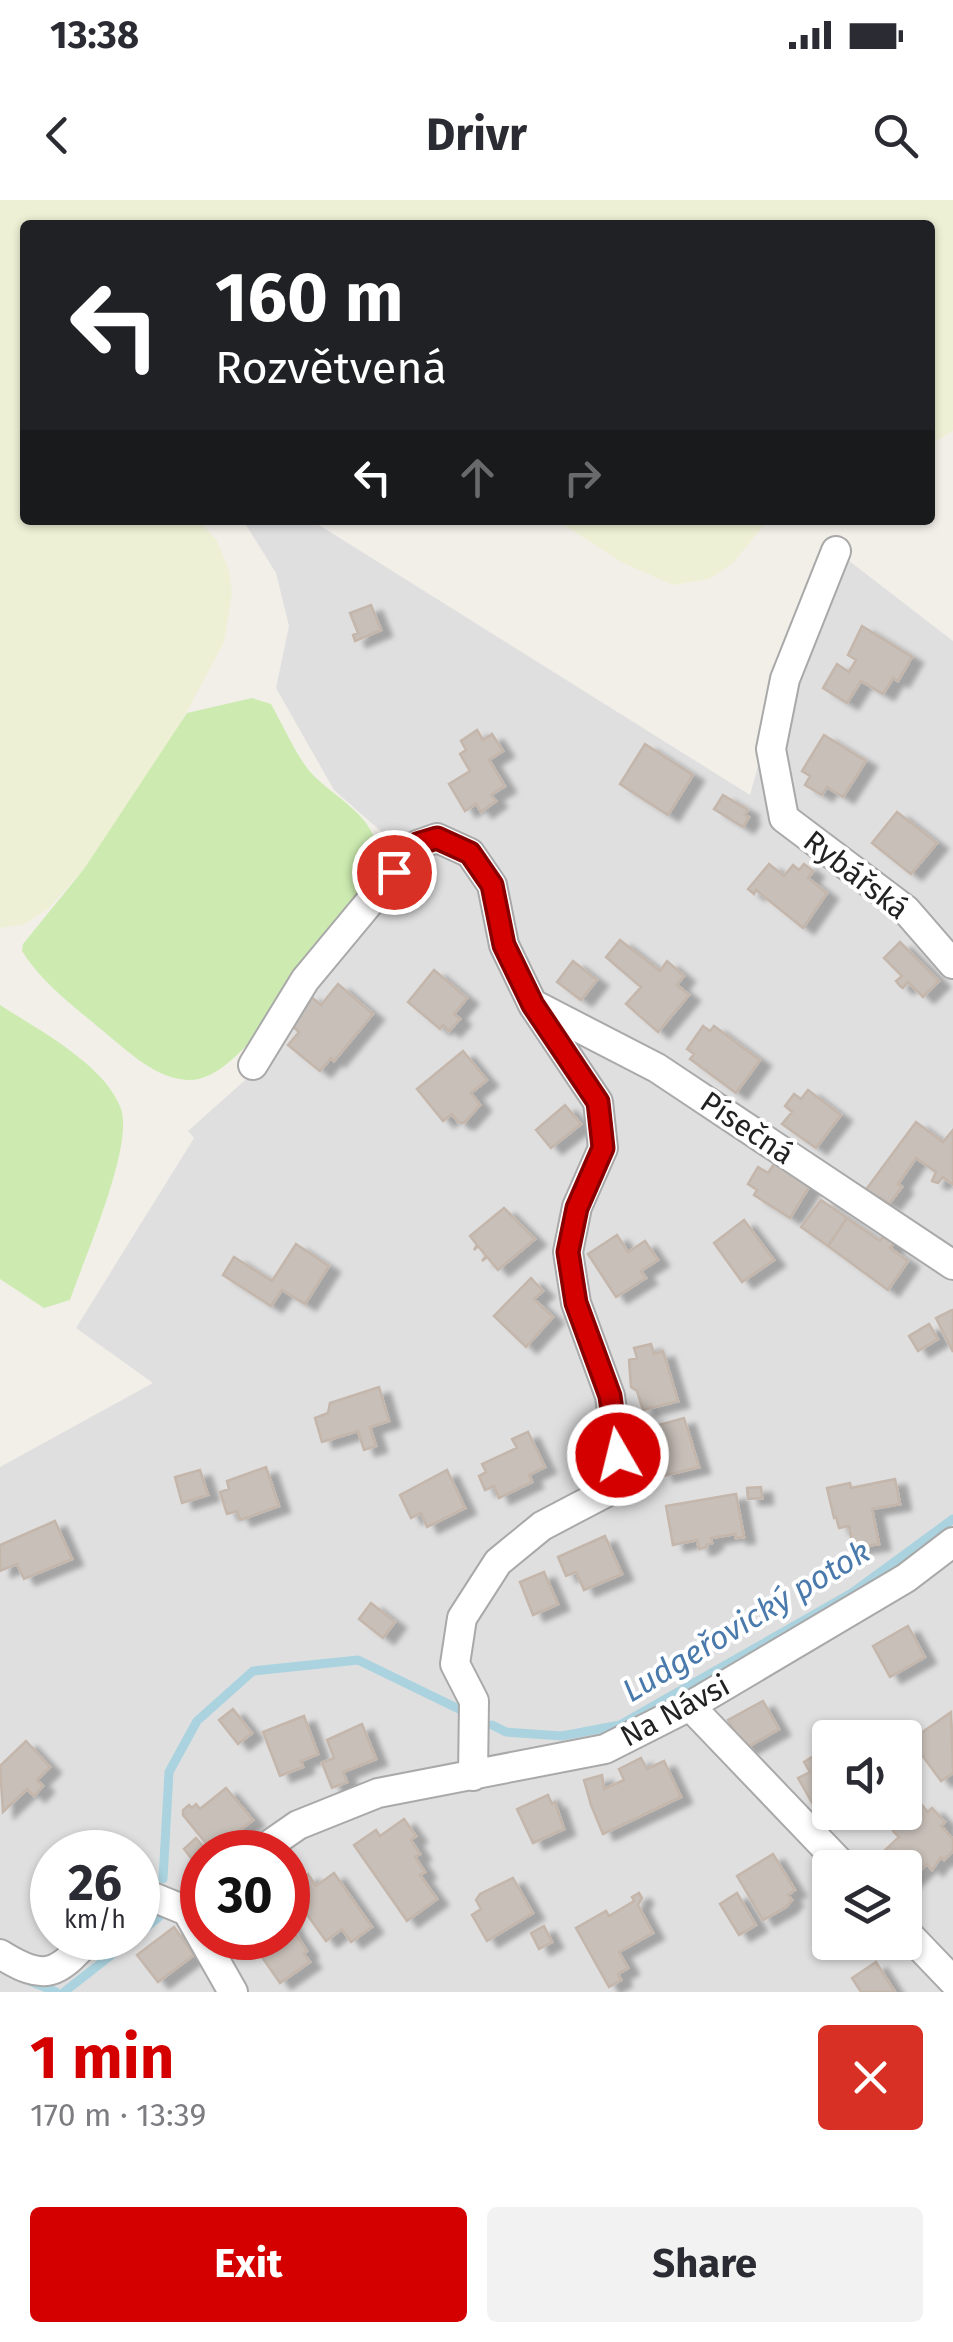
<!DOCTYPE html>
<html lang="en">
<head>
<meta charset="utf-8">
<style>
	:root { --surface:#fff; --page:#f2f2f3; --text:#2b2b33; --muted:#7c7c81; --accent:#d40000 }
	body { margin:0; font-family:"Fira Sans",sans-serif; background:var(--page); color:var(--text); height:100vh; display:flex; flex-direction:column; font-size:38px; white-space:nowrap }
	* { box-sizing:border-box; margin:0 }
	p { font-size:32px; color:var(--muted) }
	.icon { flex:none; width:55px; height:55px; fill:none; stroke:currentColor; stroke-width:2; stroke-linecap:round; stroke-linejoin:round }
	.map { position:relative; height:1792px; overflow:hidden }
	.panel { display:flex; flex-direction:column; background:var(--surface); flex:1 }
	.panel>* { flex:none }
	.hud { position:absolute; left:20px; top:20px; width:915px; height:305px; border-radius:10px; box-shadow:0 2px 8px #0004; background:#202124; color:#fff; overflow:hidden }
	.buttons { position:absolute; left:812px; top:1520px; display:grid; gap:20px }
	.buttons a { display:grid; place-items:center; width:110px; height:110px; border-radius:10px; background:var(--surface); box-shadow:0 2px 8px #0004; font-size:50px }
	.speed { position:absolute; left:30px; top:1630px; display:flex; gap:20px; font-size:50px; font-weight:700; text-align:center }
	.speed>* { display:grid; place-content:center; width:130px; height:130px; border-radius:50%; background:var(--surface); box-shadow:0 2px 8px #0004; line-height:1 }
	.speed small { font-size:25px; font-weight:400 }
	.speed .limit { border:15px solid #d22; background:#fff; color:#111 }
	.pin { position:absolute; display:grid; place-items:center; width:85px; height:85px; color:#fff; margin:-42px; border:5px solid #fff; border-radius:50%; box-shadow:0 2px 10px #0007 }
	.me { position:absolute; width:110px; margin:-55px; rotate:352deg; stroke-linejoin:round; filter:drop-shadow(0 0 8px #0008) }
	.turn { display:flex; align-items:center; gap:35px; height:210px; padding:0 30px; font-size:45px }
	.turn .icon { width:130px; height:130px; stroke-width:2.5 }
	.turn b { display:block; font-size:70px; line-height:85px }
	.lanes { display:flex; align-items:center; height:95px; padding:0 30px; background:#0003; justify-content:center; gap:50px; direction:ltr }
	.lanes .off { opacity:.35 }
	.round { display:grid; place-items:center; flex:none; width:105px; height:105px; border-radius:10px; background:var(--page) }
	.summary { display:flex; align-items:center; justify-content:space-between; height:170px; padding:0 30px }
	h1 { font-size:60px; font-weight:700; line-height:75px; color:var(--accent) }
	.button { display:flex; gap:20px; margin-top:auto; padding:20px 30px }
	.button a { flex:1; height:115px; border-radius:10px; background:var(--accent); color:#fff; font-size:40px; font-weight:700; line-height:115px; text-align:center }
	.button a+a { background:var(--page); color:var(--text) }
	.status { display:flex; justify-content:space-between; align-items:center; height:70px; padding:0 50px; background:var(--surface); direction:ltr }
	.status svg { height:28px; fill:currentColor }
	header { display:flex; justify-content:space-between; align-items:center; height:130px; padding:0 30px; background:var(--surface); font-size:45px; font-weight:700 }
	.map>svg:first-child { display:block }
	.residential { fill:#e0dfdf; fill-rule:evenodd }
	.farmland { fill:#eef0d5 }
	.grass { fill:#cdebb0 }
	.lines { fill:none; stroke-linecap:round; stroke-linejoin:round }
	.stream { stroke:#aad3df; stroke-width:9 }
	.building { fill:#c7bfb8; stroke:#c4b6ab; stroke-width:2.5; filter:url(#shadow) }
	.street-casing { stroke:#a9a9a9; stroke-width:32 }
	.street { stroke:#fff; stroke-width:28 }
	.route-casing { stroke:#8a0000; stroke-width:25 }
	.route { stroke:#d40000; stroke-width:18 }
	.labels { text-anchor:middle; stroke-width:8; stroke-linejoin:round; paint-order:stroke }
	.street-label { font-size:30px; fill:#222; stroke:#fff }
	.water-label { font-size:32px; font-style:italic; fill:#4a7aab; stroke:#fff }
</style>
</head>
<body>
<div class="status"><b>13:38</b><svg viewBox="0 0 49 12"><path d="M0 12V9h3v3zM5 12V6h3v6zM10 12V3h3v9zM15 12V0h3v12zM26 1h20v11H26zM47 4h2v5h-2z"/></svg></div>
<header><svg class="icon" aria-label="back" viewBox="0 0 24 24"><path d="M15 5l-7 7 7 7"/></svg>Drivr<svg class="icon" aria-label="search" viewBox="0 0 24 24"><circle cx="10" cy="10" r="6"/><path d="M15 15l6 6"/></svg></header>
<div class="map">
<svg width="953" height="1792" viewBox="0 0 953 1792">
	<defs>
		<filter id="shadow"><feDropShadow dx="11" dy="6" stdDeviation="2.5" flood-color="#0004"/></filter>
	</defs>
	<rect width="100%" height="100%" fill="#f2efe9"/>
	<path class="residential" d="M256,320H311L750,595L784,471L831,342L848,360L953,441V1792H0V1267L153,1183L76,1128L194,938L188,931L253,873L400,648L334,590L276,488L289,426L276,373L246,325ZM830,1538H905V1612H830ZM52,1652H138V1738H52ZM202,1652H288V1738H202ZM830,1668H905V1742H830Z"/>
	<path class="farmland" d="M0,0H953V231L930,245V25H25V320H199L217,341L229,370L232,393L224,442L175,534L84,669L49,708L25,724L0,728Z
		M556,320H768L733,363L709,379L673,385L623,363Z"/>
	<path class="grass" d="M252,498L271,504C283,525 298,560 314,576C337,599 378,618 378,657C379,689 340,712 324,737C299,774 237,884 187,880C156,878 131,854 109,836C80,811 42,784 22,751L23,744L84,669L187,513Z
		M0,805C37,829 106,865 121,909C134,946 84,1059 70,1100L44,1108L0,1079Z"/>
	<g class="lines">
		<path class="stream" d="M492,1525L506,1532L562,1536L620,1525L852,1393L953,1319
			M163,1679L169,1572L197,1521L253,1471L358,1460L465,1512
			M138,1734L160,1716
			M30,1781L56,1792
			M64,1792L133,1738"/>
	</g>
	<path class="building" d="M371,405L381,430L355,441L353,435L358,433L350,413Z
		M862,426L912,457L898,481L893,478L883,494L861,481L847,503L823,488L837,464L849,472L856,460L848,455Z
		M477,530L483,540L492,534L503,551L489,560L505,586L491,595L496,601L481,612L476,604L465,611L449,584L470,571L460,554L466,550L461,541Z
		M824,535L866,561L843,597L827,587L822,595L805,585L810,576L802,571Z
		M645,544L693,575L668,615L620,584Z
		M723,595L748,610L745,615L749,617L743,627L714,609Z
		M897,612L937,643L911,674L872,643Z
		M769,664L784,676L793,665L799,670L804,664L813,671L808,678L827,693L803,728L756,690L754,694L748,689Z
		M620,740L660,771L667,761L684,776L677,785L689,795L658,832L626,804L641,787L606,757Z
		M900,742L939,781L923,797L908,782L903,788L900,786L896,781L902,776L884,758Z
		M573,761L597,780L581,800L557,782Z
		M434,770L467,798L454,814L460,819L449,831L443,825L440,829L408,802Z
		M338,784L373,814L334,861L331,858L320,871L288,845L299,832L289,823L309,795L321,805Z
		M703,826L710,831L714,826L760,860L736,893L690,859L694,854L687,849Z
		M463,851L487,880L471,893L480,905L464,923L458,922L452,914L443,921L417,889Z
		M808,890L841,915L816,948L782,924L792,912L785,906L794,894L801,899Z
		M565,905L581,924L551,948L536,930Z
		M916,922L943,942L953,930V985L943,977L938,983L932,981L936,972L916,958L898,984L902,987L889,1004L881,998L876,1005L862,995Z
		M776,961L811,984L790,1018L754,995L757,990L748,984L758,967L768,973Z
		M821,1000L847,1018L828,1046L801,1027Z
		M504,1008L535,1039L498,1070L487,1057L482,1061L486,1056L478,1046L474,1050L477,1045L470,1036Z
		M847,1018L880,1041L885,1033L896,1040L890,1048L908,1061L888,1090L828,1046Z
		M744,1020L774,1060L742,1082L714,1043Z
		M617,1035L628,1052L645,1041L658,1060L641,1071L646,1078L616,1097L588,1054Z
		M296,1044L329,1066L305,1104L282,1090L271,1106L223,1075L234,1057L272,1081Z
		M531,1078L543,1091L534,1099L553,1117L526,1147L494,1116Z
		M952,1110L953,1111V1152L936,1118Z
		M929,1124L938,1139L918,1151L909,1136Z
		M651,1144L654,1154L663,1151L678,1201L643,1210L637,1191L631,1187L629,1160L637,1158L634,1148Z
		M379,1187L389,1221L370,1227L376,1246L364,1250L358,1231L322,1242L315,1218L328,1213L330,1203Z
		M684,1218L699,1267L663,1276L648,1228Z
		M528,1232L545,1267L529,1275L532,1282L499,1298L494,1286L485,1290L479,1276L486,1272L482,1264L517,1248L512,1239Z
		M266,1267L279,1306L240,1320L237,1311L227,1314L220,1292L229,1289L227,1281Z
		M200,1270L208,1295L182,1303L175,1277Z
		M447,1270L465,1308L427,1327L421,1313L411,1318L400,1295Z
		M895,1279L900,1304L872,1309L879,1344L853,1348L849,1326L839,1328L836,1317L834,1318L827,1288L850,1283L851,1288Z
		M761,1287L762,1298L748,1299L747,1288Z
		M736,1294L744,1337L736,1338L735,1334L711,1338L712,1343L707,1344V1347L699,1349L697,1340L673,1345L666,1306Z
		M55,1321L72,1359L24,1379L17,1364L0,1371V1345Z
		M605,1336L622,1374L584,1390L576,1372L566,1376L558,1357Z
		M544,1372L558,1404L533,1415L520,1382Z
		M371,1403L395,1422L383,1438L359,1419Z
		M908,1426L925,1457L890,1477L873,1446Z
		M763,1501L779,1529L744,1549L728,1520Z
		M233,1509L252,1533L238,1544L219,1520Z
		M951,1512L953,1573L941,1581L911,1540Z
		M304,1516L318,1554L301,1561L303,1567L280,1576L263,1532Z
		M362,1524L376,1559L343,1572L347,1582L332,1588L322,1563L334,1558L327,1540Z
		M26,1541L50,1567L37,1580L43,1586L34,1596L27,1589L3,1612L0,1566Z
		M827,1548L830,1606L818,1613L798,1578L810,1572L804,1562Z
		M641,1558L647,1569L664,1561L681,1597L603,1634L591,1605L584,1580L602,1575L604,1589L624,1580L619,1569Z
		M226,1588L253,1620L239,1631L246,1641L235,1650L229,1641L213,1652L183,1615V1610L189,1605L192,1608L196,1604L200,1609Z
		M548,1595L552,1604L555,1602L564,1629L533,1643L517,1609Z
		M921,1604L928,1612L932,1608L945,1622L941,1626L953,1639V1651L944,1660L941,1657L932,1670L927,1664L909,1681L905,1668H896L882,1653L899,1637L893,1631Z
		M404,1619L416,1636L411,1640L420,1654L415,1657L425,1672L420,1675L437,1699L407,1721L354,1645L376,1630L380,1636Z
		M196,1638L208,1652H202V1672L184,1649Z
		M773,1654L795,1690L788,1695L792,1700L786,1707L763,1720L737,1676Z
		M334,1673L372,1727L351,1742L342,1729L326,1741L288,1688L308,1674L316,1686Z
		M513,1678L533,1713L487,1741L472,1715L481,1709L476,1700L480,1694Z
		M639,1693L642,1698L638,1705L653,1733L619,1752L628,1768L618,1774L621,1780L609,1787L576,1728L606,1711L609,1716L634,1701L632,1697Z
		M737,1693L756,1725L739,1735L720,1704Z
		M288,1722L307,1751L304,1754L310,1762L280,1783L250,1740L288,1738Z
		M544,1726L552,1742L539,1749L531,1733Z
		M174,1727L194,1755L158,1782L137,1755Z
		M876,1762L895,1792H861L852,1778Z"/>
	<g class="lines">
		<g class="street-casing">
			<path id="street" d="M836,351L785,479L771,549L784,618L906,710L953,764
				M535,805L657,868L953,1065
				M253,865L305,780L417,645L437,638L470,653L492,685L504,745L533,805L598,902L603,948L577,1007L568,1052L576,1103L610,1196L622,1284L542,1326L498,1362L462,1418L455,1464L474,1501L473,1576
				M690,1506L845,1668
				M259,1652L298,1625L378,1593L605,1549L690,1506L906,1378L953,1342
				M138,1691L187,1711L202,1698
				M187,1711L233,1792
				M905,1731L953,1781
				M0,1754C46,1783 57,1774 90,1738"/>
		</g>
		<use href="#street" class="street"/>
	</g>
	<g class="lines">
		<g class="route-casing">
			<path id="route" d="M394,672L417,644L437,638L470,653L492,685L504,745L533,805L598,902L603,948L577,1008L568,1052L576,1103L610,1196L618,1255"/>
		</g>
		<use href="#route" class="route"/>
	</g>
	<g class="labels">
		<g class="street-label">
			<text transform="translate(856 675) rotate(38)" y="10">Rybářská</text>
			<text transform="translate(747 928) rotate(34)" y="10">Písečná</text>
			<text transform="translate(675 1511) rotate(-28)" y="10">Na Návsi</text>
		</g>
		<g class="water-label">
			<text transform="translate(746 1421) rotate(-31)" y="11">Ludgeřovický potok</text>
		</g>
	</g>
</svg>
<div class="buttons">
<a><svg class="icon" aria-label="sound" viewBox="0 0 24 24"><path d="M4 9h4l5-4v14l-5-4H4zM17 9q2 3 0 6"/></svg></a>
<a><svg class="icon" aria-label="layers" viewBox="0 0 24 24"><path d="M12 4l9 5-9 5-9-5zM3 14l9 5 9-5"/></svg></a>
</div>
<div class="speed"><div>26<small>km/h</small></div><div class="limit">30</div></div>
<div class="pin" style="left:394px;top:672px;background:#d93025"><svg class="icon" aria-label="arrive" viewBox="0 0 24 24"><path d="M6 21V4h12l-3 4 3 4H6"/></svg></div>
<svg class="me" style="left:618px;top:1255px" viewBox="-20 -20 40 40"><circle r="17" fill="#d40000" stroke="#fff" stroke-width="3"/><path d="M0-11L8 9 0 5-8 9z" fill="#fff"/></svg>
<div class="hud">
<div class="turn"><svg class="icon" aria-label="left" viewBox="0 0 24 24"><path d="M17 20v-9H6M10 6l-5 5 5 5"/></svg><div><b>160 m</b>Rozvětvená</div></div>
<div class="lanes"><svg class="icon" aria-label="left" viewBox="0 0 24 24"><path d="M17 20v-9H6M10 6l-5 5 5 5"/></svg><svg class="icon off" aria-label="ahead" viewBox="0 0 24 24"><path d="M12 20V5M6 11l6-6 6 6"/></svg><svg class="icon off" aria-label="right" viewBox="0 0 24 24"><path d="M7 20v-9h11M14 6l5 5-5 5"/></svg></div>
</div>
</div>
<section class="panel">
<div class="summary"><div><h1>1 min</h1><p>170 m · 13:39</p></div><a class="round" style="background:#d93025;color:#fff"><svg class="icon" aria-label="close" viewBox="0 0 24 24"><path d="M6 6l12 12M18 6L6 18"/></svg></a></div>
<div class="button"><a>Exit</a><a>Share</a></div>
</section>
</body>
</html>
